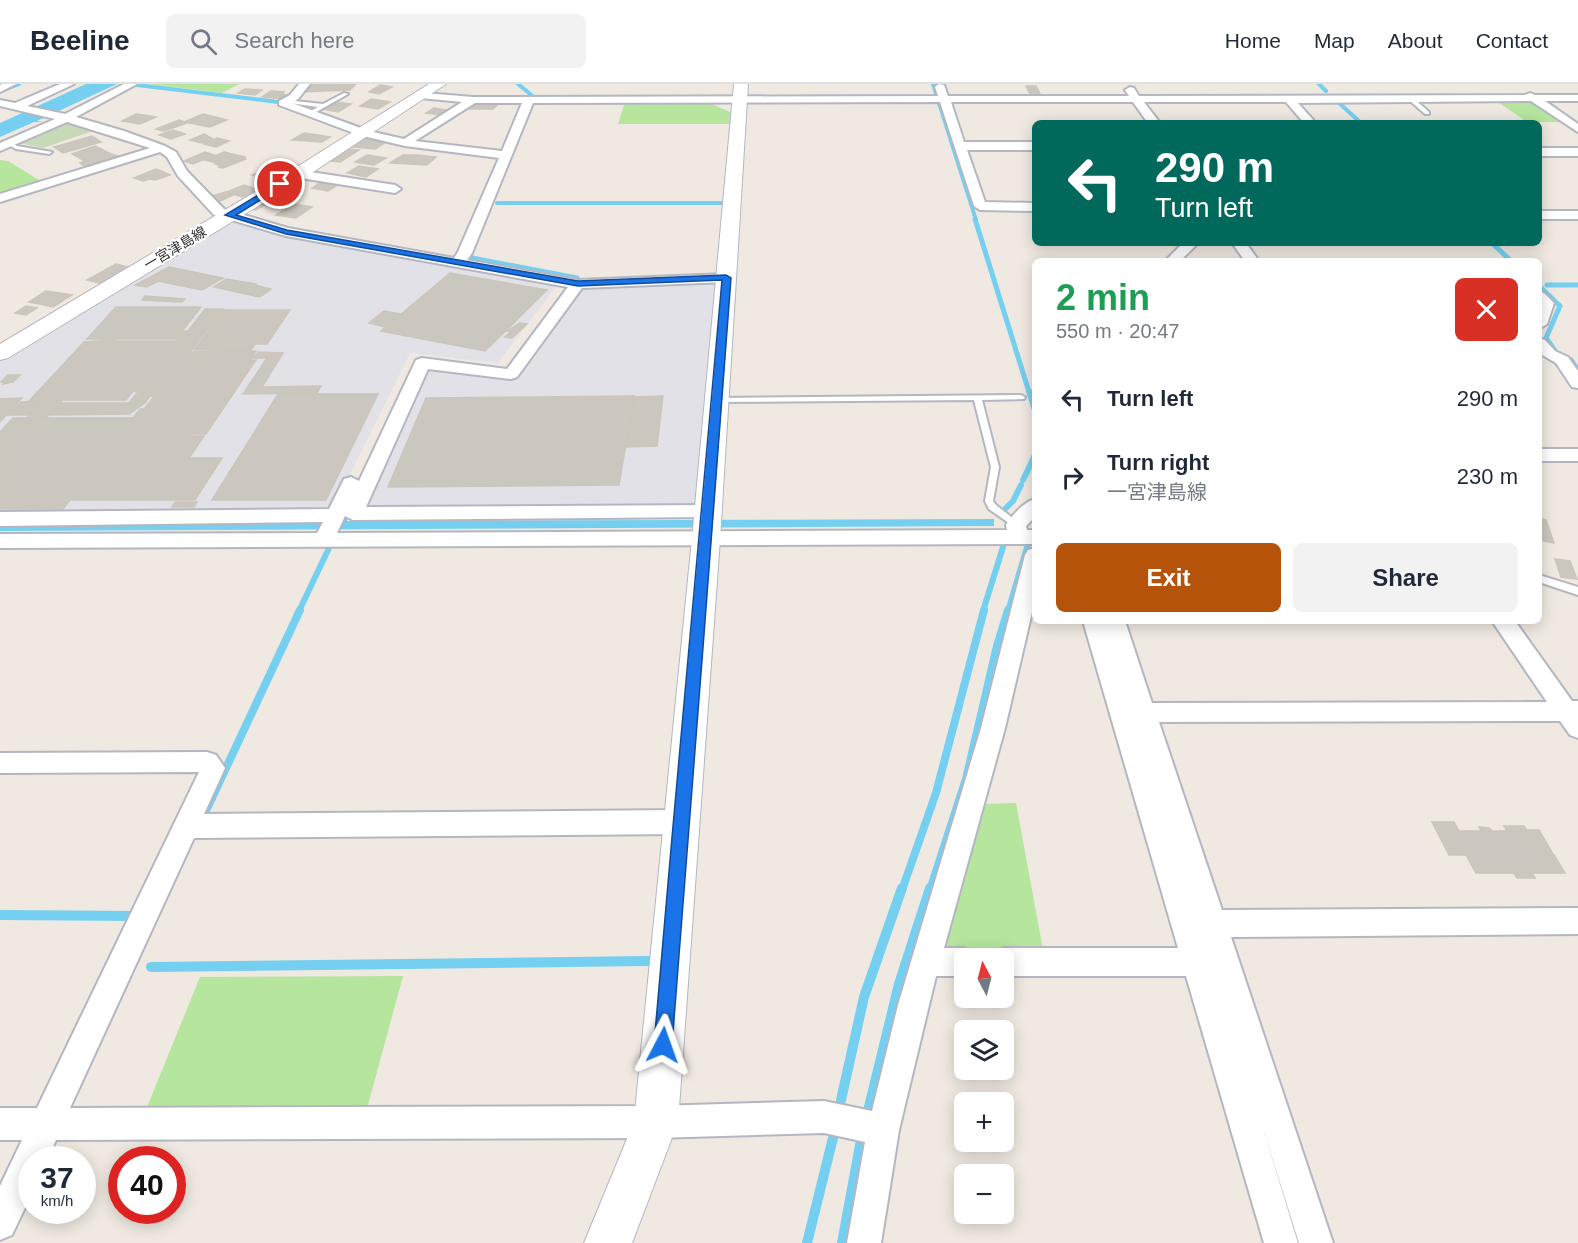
<!DOCTYPE html>
<html lang="en">
<head>
<meta charset="utf-8">
<style>
	:root { --surface:#fff; --page:#f2f2f3; --text:#1f2937; --muted:#747a83; --line:#e0e1e3; --accent:#b45309 }
	body { margin:0; font-family:Helvetica,"Noto Sans JP",sans-serif; background:var(--page); color:var(--text); height:100vh; display:flex; flex-direction:column; font-size:22px; white-space:nowrap }
	* { box-sizing:border-box; margin:0 }
	p { font-size:20px; color:var(--muted) }
	.icon { flex:none; width:33px; height:33px; fill:none; stroke:currentColor; stroke-width:2; stroke-linecap:round; stroke-linejoin:round }
	.map { position:relative; flex:1; overflow:hidden }
	.sheet { position:absolute; left:1032px; top:174px; width:510px; height:366px; display:flex; flex-direction:column; background:var(--surface); border-radius:9px; box-shadow:0 3px 15px #0003 }
	.sheet>* { flex:none }
	.guide { position:absolute; left:1032px; top:36px; width:510px; height:126px; border-radius:9px; box-shadow:0 3px 15px #0003; background:#00695c; color:#fff; overflow:hidden }
	.needle { width:39px; rotate:353deg }
	.fabs { position:absolute; left:954px; top:864px; display:grid; gap:12px }
	.fabs a { display:grid; place-items:center; width:60px; height:60px; border-radius:9px; background:var(--surface); box-shadow:0 3px 15px #0003; font-size:30px }
	.speed { position:absolute; left:18px; top:1062px; display:flex; gap:12px; font-size:30px; font-weight:700; text-align:center }
	.speed>* { display:grid; place-content:center; width:78px; height:78px; border-radius:50%; background:var(--surface); box-shadow:0 3px 15px #0003; line-height:1 }
	.speed small { font-size:15px; font-weight:400 }
	.speed .limit { border:9px solid #d22; background:#fff; color:#111 }
	.pin { position:absolute; display:grid; place-items:center; width:51px; height:51px; color:#fff; margin:-26px; border:3px solid #fff; border-radius:50%; box-shadow:0 2px 6px #0007 }
	.me { position:absolute; width:66px; margin:-33px; rotate:4deg; stroke-linejoin:round; filter:drop-shadow(0 0 4px #0008) }
	.turn { display:flex; align-items:center; gap:21px; height:126px; padding:0 24px; font-size:27px }
	.turn .icon { width:78px; height:78px; stroke-width:2.5 }
	.turn b { display:block; font-size:42px; line-height:51px }
	.round { display:grid; place-items:center; flex:none; width:63px; height:63px; border-radius:9px; background:var(--page) }
	.summary { display:flex; align-items:center; justify-content:space-between; height:102px; padding:0 24px }
	h1 { font-size:36px; font-weight:800; line-height:45px; color:#1e9e55 }
	.cta { display:flex; gap:12px; margin-top:auto; padding:12px 24px }
	.cta a { flex:1; height:69px; border-radius:9px; background:var(--accent); color:#fff; font-size:24px; font-weight:800; line-height:69px; text-align:center }
	.cta a+a { background:var(--page); color:var(--text) }
	ul { padding:0; list-style:none }
	li { display:flex; align-items:center; gap:18px; height:78px; padding:0 24px }
	li div { flex:1 }
	li b { display:block; font-size:22px }
	li em { font-style:normal }
	header { display:flex; align-items:center; gap:36px; box-sizing:border-box; height:84px; padding:0 30px; background:var(--surface); border-bottom:2px solid var(--line) }
	header strong { font-size:28px }
	nav { display:flex; gap:33px; margin-inline-start:auto; font-size:21px }
	.search { width:420px; height:54px; background:var(--page); display:flex; align-items:center; gap:15px; box-sizing:border-box; padding:0 21px; border-radius:9px; color:var(--muted); font-size:22px }
	.map>svg:first-child { display:block }
	.industrial { fill:#e3e1e8 }
	.green { fill:#b6e59e }
	.cemetery { fill:#c8d9b8 }
	.water { fill:#75cff0 }
	.lines { fill:none; stroke-linecap:round; stroke-linejoin:round }
	.stream-far4 { stroke:#75cff0; stroke-width:4 }
	.stream-far3 { stroke:#75cff0; stroke-width:5 }
	.stream-far2 { stroke:#75cff0; stroke-width:6 }
	.stream-far1 { stroke:#75cff0; stroke-width:8 }
	.stream { stroke:#75cff0; stroke-width:10 }
	.building { fill:#cbc7bf; stroke:#cbc5ba; stroke-width:1.5 }
	.lane-casing { stroke:#b4b7c1; stroke-width:4 }
	.street-casing { stroke:#b4b7c1; stroke-width:4 }
	.secondary-casing { stroke:#b4b7c1; stroke-width:2 }
	.lane { fill:#fff; fill-rule:evenodd }
	.street { fill:#fff; fill-rule:evenodd }
	.secondary { fill:#fff; fill-rule:evenodd }
	.route { fill:#1a73e8; stroke:#114b97; stroke-width:1.5 }
	.labels { text-anchor:middle; stroke-width:4.5; stroke-linejoin:round; paint-order:stroke }
	.far-street-label { font-size:14px; fill:#2e2e2e; stroke:#fff }
</style>
</head>
<body>
<header>
<strong>Beeline</strong>
<div class="search"><svg class="icon" aria-label="search" viewBox="0 0 24 24"><circle cx="10" cy="10" r="6"/><path d="M15 15l6 6"/></svg>Search here</div>
<nav><a>Home</a><a>Map</a><a>About</a><a>Contact</a></nav>
</header>
<div class="map">
<svg width="1578" height="1159" viewBox="0 0 1578 1159">
	<rect width="100%" height="100%" fill="#efe9e1"/>
	<path class="industrial" d="M232,137L279,151L558,200L498,279L410,269L332,427L0,431V274Z
		M712,197L716,201L699,419L689,422L360,423L425,282L512,292L579,201Z"/>
	<path class="green" d="M149,0H239L222,9Z
		M1495,16C1534,16 1533,17 1565,38H1522L1523,35Z
		M625,18H707L732,29L731,40H618Z
		M0,76L8,77L44,99L0,113Z
		M1016,719L1044,871H941L980,720Z
		M403,892L368,1021L147,1023L200,893Z"/>
	<path class="cemetery" d="M64,38L93,47L43,64L19,59Z"/>
	<path class="water" d="M86,0H117L37,37L44,38H34L0,53V39Z
		M347,435V437L994,435V442L0,447V437Z"/>
	<g class="lines">
		<path class="stream-far4" d="M518,0L535,14
			M933,0L937,13
			M1319,0L1326,7
			M137,1L278,18
			M4,6L19,0
			M1338,18L1361,39
			M939,19L976,136
			M497,119H723"/>
		<path class="stream-far3" d="M975,135L1029,308
			M1492,159L1511,177
			M467,173L577,194L575,196
			M1547,201H1578
			M1539,202L1560,222L1546,254L1556,268H1551
			M1571,276L1578,286"/>
		<path class="stream-far2" d="M1029,307L1035,326
			M1023,396L1035,371
			M1006,424L1013,417L1021,401
			M299,527L329,464
			M983,527L1003,463
			M1008,527L1028,460"/>
		<path class="stream-far1" d="M204,731L300,526
			M902,806L936,709L984,526
			M930,806L966,695L997,562L1008,526"/>
		<path class="stream" d="M0,831L137,832
			M151,883L649,877
			M841,1016L864,913L902,804
			M868,1027L899,900L930,804
			M807,1159L833,1054
			M842,1159L861,1056"/>
	</g>
	<path class="building" d="M313,0H356L350,6L303,8Z
		M380,1L392,3L379,10L369,8Z
		M1026,2H1036L1041,12H1031Z
		M245,5L262,6L255,11L238,9Z
		M271,7L284,8L283,11H288L283,15L262,13Z
		M371,15L390,18L378,25L360,22Z
		M336,18L351,20L338,28L322,25Z
		M476,19L497,21L493,25H470Z
		M434,24L452,27L441,31L426,29Z
		M136,30L144,31L156,33L140,40L122,37Z
		M203,30L227,36L210,43L184,38Z
		M179,36L187,39L164,47L156,45Z
		M173,46L185,50L171,55L159,51Z
		M304,49L330,53L322,58L292,56Z
		M204,50L213,55L202,59L190,56Z
		M92,52L101,58L63,69L54,63Z
		M217,54L229,57L216,63L204,60Z
		M363,55L386,58L375,65L352,63Z
		M95,62L111,70L122,73L88,85L80,79L85,77L72,70Z
		M348,65L359,66L340,78L329,77Z
		M205,68L214,71L193,80L184,77Z
		M224,68L245,73L246,75L223,84L218,83L222,82L215,80L217,79L205,76Z
		M367,71L386,74L374,81L355,78Z
		M403,71H417L436,73L427,81L390,79Z
		M359,82L378,85L366,93L347,89Z
		M272,83L279,85L259,94L252,91Z
		M283,84L293,87L272,97L258,94Z
		M156,85L170,91L155,96L150,95L143,97L134,94Z
		M324,96L341,99L328,107L312,104Z
		M244,101L259,106L242,113L227,108Z
		M225,108L233,111L218,118L212,112Z
		M265,116L286,119L278,124L264,121L256,126L250,125Z
		M293,120L312,123L296,134L276,131Z
		M116,180L132,184L103,200L87,196Z
		M169,183L223,194L202,206L158,197L147,203L135,201Z
		M450,189L547,206L485,267L381,247Z
		M226,195L256,200L255,201L271,205L260,213L214,203Z
		M46,207L72,211L53,223L29,218Z
		M145,212L185,215L182,218L142,216Z
		M26,222L37,224L26,231L15,229Z
		M116,223H201L176,255H87Z
		M205,225H223L206,247H188Z
		M224,226H290L267,260H255L251,266H194Z
		M384,227L400,230L385,243L369,239Z
		M520,239L527,240L512,254L505,253L511,248L507,247Z
		M184,247H206L190,268L256,267L250,276H256L206,350H192L191,352H204L189,374H222L195,416H70L63,425H0V348L13,334H133L140,325H144L154,313L133,307L126,316H30L84,258L114,256L113,257H176Z
		M258,268L283,269L262,303L321,302L317,309L243,310L267,274H253Z
		M8,291H20L13,298L3,300L5,298H1Z
		M136,310L150,312L145,319L129,330L50,331L61,319H129Z
		M278,310H378L326,416H212Z
		M634,312L619,401L388,403L426,314Z
		M663,312L657,362L627,363L635,313Z
		M22,314L0,338V315Z
		M41,317L29,331H8L21,318Z
		M43,317H62L47,333L27,334Z
		M175,418H197L194,423H172Z
		M1539,434L1546,436L1554,459L1539,456Z
		M1555,475L1570,477L1577,495L1561,493Z
		M1432,738H1454L1459,747H1481L1479,743L1489,744L1492,747H1507L1504,742H1524L1541,770L1554,771L1565,789H1532L1535,794H1517L1514,789H1476L1466,771H1449Z
		M1528,746H1539L1553,770H1542Z"/>
	<g class="lines">
		<g class="lane-casing">
			<path id="lane" d="M344,9L348,10L311,31L309,28L318,23L282,18L285,16L323,20Z
				M1408,13H1412L1429,28V30H1425L1408,15Z
				M9,57L17,62L52,68L49,70L16,65L7,60Z
				M1021,311L1025,313L1024,315L982,316L999,383L993,417L996,421L1019,439L1021,441L1016,444L989,425L985,417L991,383L974,316L717,318L713,316L717,314Z
				M1539,491L1578,503V511L1539,498Z"/>
		</g>
		<g class="street-casing">
			<path id="street" d="M2,0H16L0,8V1Z
				M60,0H74L27,22L65,30L124,0H137L76,33L124,47L165,62L176,68L187,87L224,125L288,144L454,174L458,168L499,74L405,62L359,51L279,21V17L290,11L299,0H310L298,15L292,19L369,47L404,55L462,18L420,14L419,12L424,9L473,13L938,12L935,3L939,0L944,1L948,12H1129L1125,6L1130,3L1134,4L1139,12L1525,11L1530,9L1535,11H1578V17H1545L1578,40V48L1531,17L1298,19L1316,39H1304L1286,18H1144L1160,39H1148L1133,18H951L964,58H1035V66H967L985,118L1035,119V127L980,126L974,122L940,18L533,19L472,169L467,176L578,196L726,190L733,194L726,198L582,204L517,293L511,295L428,285L366,423L709,421L716,422L719,427L716,432L709,433L353,436L345,432L337,449L1007,446L1006,441C1012,431 1024,418 1035,415V433L1026,442L1027,446H1035V460L0,464V450L317,449L323,438L0,442V428L329,425L344,395L351,393L359,397L416,276L422,274L507,285L568,203L286,152L214,131L178,92L167,73L160,68L0,118V110L150,64L67,38L0,67V59L55,35L0,22V16L15,19ZM475,19H522L502,67L415,57Z
				M1539,64H1578V72H1539Z
				M298,86L395,101L401,105L395,109L294,93L292,90Z
				M1539,127H1578V135H1539Z
				M1183,159H1198L1180,177H1165Z
				M1232,159H1246L1259,177H1245Z
				M1539,208L1544,209L1554,219L1547,240L1539,245Z
				M1539,254L1545,256L1555,267L1568,273L1578,287V304L1572,303L1556,279L1539,269Z
				M1539,365H1578V377H1539Z
				M1035,464V515L1005,644L944,864H964L974,868L977,874H964V892H936L899,1046L881,1159H847L865,1058L824,1049L656,1054L56,1056L47,1076H32V1109L12,1151L0,1156V1102L22,1056H0V1024H37L199,688L0,689V669L207,668L216,671L225,684L204,730L680,726L689,730L693,738L689,746L680,750L194,754L70,1024L656,1022L824,1017L872,1027L898,921L981,644L1025,471L1028,466Z
				M1083,537H1125L1152,619L1547,618L1492,537H1515L1572,617H1578V654L1570,651L1560,637L1159,638L1222,826L1578,824V850L1231,853L1333,1159H1299L1261,1038L1298,1159H1264L1186,892H1004V874H991L994,868L1004,864H1178Z"/>
		</g>
		<g class="secondary-casing">
			<path id="secondary" d="M429,0H446L304,94L8,274L0,276V260L292,86Z
				M734,0H748L720,455L678,1038L632,1159H584L634,1038L692,455Z"/>
		</g>
		<use href="#lane" class="lane"/>
		<use href="#street" class="street"/>
		<use href="#secondary" class="secondary"/>
	</g>
	<path class="route" d="M280,98H283V102L236,131L287,146L578,197L726,191L731,194C713,450 691,705 672,961L669,968L663,970L656,968L654,961C675,706 701,452 722,196L578,202L286,150L225,131Z"/>
	<g class="labels">
		<g class="far-street-label">
			<text transform="translate(175 164) rotate(-31)" y="5">一宮津島線</text>
		</g>
	</g>
</svg>
<div class="fabs">
<a><svg class="needle" viewBox="-14 -14 28 28"><path d="M0-13l5 13h-10z" fill="#e53935"/><path d="M0 13l5-13h-10z" fill="#747a83"/></svg></a>
<a><svg class="icon" aria-label="layers" viewBox="0 0 24 24"><path d="M12 4l9 5-9 5-9-5zM3 14l9 5 9-5"/></svg></a>
<a>+</a>
<a>−</a>
</div>
<div class="speed"><div>37<small>km/h</small></div><div class="limit">40</div></div>
<div class="pin" style="left:280px;top:100px;background:#d93025"><svg class="icon" aria-label="arrive" viewBox="0 0 24 24"><path d="M6 21V4h12l-3 4 3 4H6"/></svg></div>
<svg class="me" style="left:663px;top:961px" viewBox="-20 -20 40 40"><path d="M0-17L14 15 0 8-14 15z" fill="#1a73e8" stroke="#fff" stroke-width="4"/></svg>
<div class="guide">
<div class="turn"><svg class="icon" aria-label="left" viewBox="0 0 24 24"><path d="M17 20v-9H6M10 6l-5 5 5 5"/></svg><div><b>290 m</b>Turn left</div></div>
</div>
<section class="sheet">
<div class="summary"><div><h1>2 min</h1><p>550 m · 20:47</p></div><a class="round" style="background:#d93025;color:#fff"><svg class="icon" aria-label="close" viewBox="0 0 24 24"><path d="M6 6l12 12M18 6L6 18"/></svg></a></div>
<ul>
<li><svg class="icon" aria-label="left" viewBox="0 0 24 24"><path d="M17 20v-9H6M10 6l-5 5 5 5"/></svg><div><b>Turn left</b></div><em>290 m</em></li>
<li><svg class="icon" aria-label="right" viewBox="0 0 24 24"><path d="M7 20v-9h11M14 6l5 5-5 5"/></svg><div><b>Turn right</b><p>一宮津島線</p></div><em>230 m</em></li>
</ul>
<div class="cta"><a>Exit</a><a>Share</a></div>
</section>
</div>
</body>
</html>
